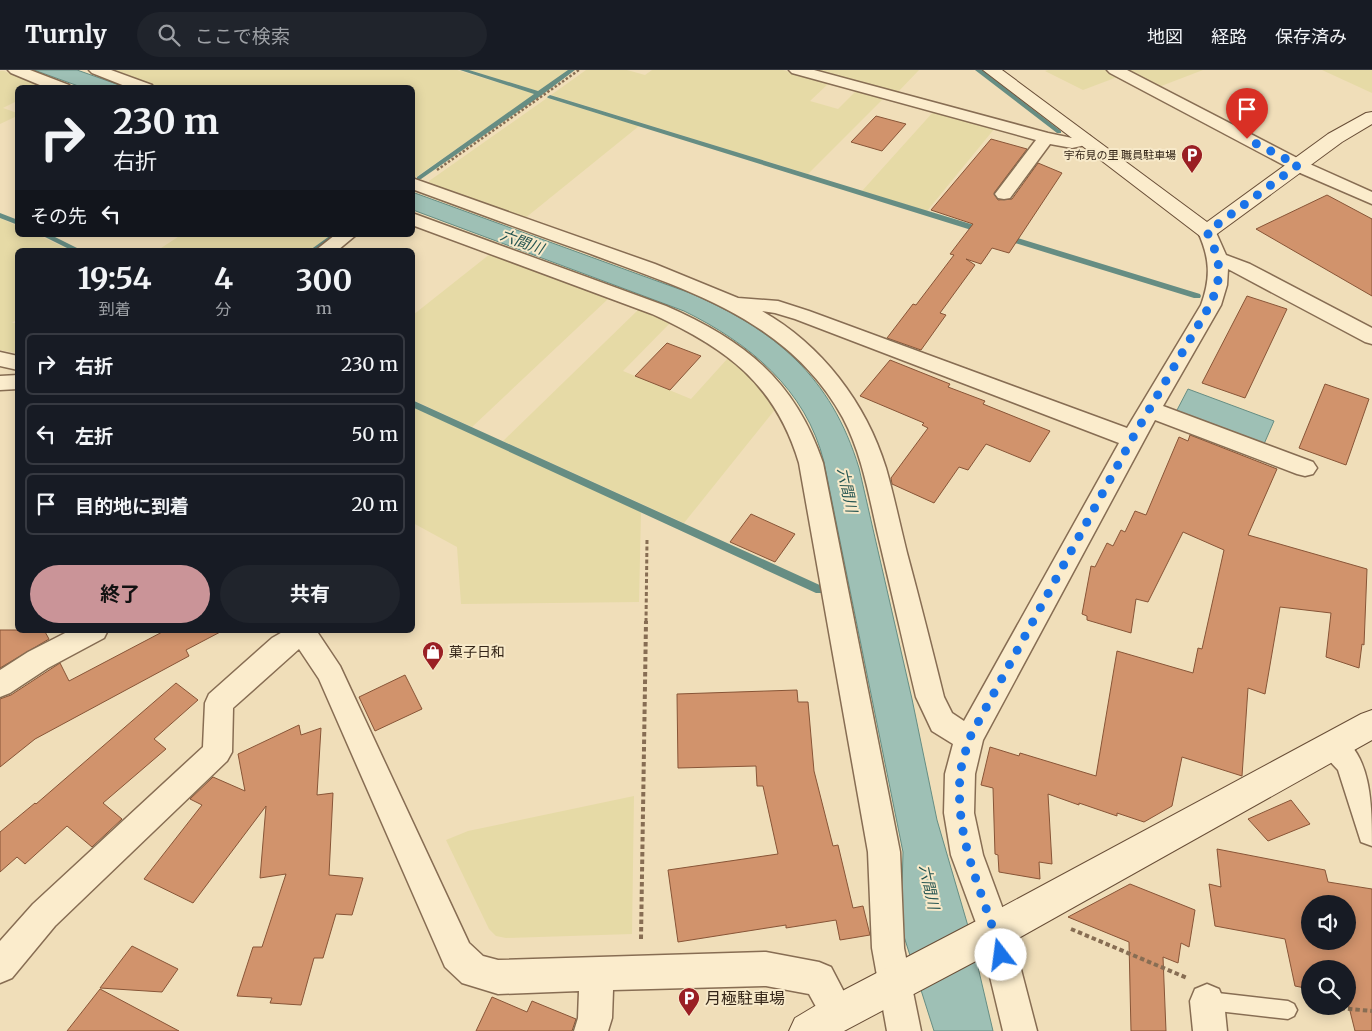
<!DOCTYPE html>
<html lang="ja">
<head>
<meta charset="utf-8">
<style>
	:root { --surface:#171b24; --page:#20242c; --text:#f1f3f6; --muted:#9ea1a6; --line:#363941; --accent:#ca9498 }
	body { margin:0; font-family:Merriweather,"Noto Sans JP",serif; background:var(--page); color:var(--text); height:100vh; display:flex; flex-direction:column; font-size:19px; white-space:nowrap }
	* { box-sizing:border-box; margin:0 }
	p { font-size:16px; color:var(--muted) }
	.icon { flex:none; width:28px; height:28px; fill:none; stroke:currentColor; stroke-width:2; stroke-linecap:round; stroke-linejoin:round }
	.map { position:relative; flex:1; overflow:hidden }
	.details { position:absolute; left:15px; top:178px; width:400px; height:385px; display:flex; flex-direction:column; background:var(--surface); border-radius:8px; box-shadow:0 2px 12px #0003 }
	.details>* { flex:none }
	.top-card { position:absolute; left:15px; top:15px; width:400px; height:152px; border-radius:8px; box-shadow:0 2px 12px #0003; background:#171b24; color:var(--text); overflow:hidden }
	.fabs { position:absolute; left:1301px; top:825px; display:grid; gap:10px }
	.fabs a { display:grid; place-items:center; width:55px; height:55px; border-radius:50%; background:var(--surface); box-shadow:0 2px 12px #0003; font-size:25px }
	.pin { position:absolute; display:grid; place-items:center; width:42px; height:42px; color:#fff; margin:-51px -21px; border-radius:50% 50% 50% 0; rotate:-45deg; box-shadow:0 0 5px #0007 }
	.pin .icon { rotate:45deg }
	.me { position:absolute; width:55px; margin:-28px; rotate:345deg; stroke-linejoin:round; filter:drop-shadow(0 0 4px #0008) }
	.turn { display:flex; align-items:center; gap:18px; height:105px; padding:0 15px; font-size:22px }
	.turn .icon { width:65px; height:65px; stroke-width:2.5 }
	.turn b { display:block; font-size:35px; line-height:42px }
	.then { display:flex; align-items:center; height:48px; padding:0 15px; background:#0003; gap:10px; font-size:19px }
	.eta { display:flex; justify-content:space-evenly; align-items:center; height:85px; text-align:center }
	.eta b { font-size:30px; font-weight:700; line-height:35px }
	.primary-button { display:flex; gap:10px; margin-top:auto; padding:10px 15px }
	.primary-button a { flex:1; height:58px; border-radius:30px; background:var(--accent); color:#111; font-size:20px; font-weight:700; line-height:58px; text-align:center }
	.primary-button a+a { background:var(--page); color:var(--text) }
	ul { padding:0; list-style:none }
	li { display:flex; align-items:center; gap:15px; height:62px; margin:0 10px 8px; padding:0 5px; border:2px solid var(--line); border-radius:8px }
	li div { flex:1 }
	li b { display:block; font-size:19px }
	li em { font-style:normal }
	header { display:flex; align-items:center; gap:30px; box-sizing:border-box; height:70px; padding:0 25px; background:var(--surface); border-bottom:1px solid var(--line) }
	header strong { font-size:24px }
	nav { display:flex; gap:28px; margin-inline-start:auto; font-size:18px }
	.search { width:350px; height:45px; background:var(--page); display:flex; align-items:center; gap:12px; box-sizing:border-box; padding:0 18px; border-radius:28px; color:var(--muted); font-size:19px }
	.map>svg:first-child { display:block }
	.farmland { fill:#e6daa6 }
	.water { fill:#9ec0b5; stroke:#668d83 }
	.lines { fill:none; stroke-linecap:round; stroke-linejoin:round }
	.stream { fill:#668d83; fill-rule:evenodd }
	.building { fill:#d1936c; stroke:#885537; fill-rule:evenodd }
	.lane-casing { stroke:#876d53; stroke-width:3 }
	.street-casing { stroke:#876d53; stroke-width:3 }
	.secondary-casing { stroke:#694e37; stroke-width:2 }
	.path-far2 { stroke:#876d53; stroke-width:2.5; stroke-dasharray:2.5 2; stroke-linecap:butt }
	.path-far1 { stroke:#876d53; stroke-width:3; stroke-dasharray:4 2.5; stroke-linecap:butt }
	.path { stroke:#876d53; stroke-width:4; stroke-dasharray:4.5 3; stroke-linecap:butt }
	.lane { fill:#fbeccc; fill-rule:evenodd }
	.street { fill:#fbeccc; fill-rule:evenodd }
	.secondary { fill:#fbeccc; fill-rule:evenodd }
	.route { stroke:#1a73e8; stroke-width:9; stroke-dasharray:0 16.2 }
	.labels { text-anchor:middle; stroke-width:4; stroke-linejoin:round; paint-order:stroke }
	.far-poi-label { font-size:11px; fill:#352619; stroke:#f7e9c9; text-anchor:end }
	.poi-label { font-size:14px; fill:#352619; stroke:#f7e9c9; text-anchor:start }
	.water-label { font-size:15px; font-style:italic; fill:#275652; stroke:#f7e9c9 }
	.near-poi-label { font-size:16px; fill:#352619; stroke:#f7e9c9; text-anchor:start }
</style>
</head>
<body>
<header>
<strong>Turnly</strong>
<div class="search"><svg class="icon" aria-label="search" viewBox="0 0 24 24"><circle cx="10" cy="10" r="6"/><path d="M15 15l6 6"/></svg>ここで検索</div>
<nav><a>地図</a><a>経路</a><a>保存済み</a></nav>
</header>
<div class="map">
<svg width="1372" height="961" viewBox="0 0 1372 961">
	<rect width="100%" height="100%" fill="#f0deb9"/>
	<path class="farmland" d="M109,0H457L535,24L416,107H413L412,18L158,17Z
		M469,0H569L538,21Z
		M586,0H627L645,5L652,0H783L829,13L810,31L838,39L857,20L884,28L808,104L551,25Z
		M812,0H919L897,23Z
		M1048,0H1108L1120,6L1083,20L1045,1Z
		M1122,0H1203L1156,18Z
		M1322,0H1372V23Z
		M0,1H4L46,17L18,18L17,31L3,38L17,43V46L0,54Z
		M547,28L639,56L524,149L430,115L429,111Z
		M934,41L995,58L927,141L862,121Z
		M0,148L17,156L18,165H38L70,180H18L17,249L12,253H17V283L0,280Z
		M181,165H332L310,180H158Z
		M490,184L608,229L472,357L413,330V245Z
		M638,240L671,252L623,301L691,329L728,288L753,310L777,337L684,453L503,371Z
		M413,337L641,442L639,532L461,534L457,477L413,453Z
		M634,726L632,864L506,868L496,866L489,859L446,770L468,761Z"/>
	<path class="water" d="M34,0H77L125,17H81Z
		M412,122L690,223C775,260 831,306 859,398L912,629L937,750L970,863L993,961H934L901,857L903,782L824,392C806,319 749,273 684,241L413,140Z
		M1188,319L1274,351L1264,374L1176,342Z"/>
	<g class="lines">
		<path class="stream" d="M460,0H469L538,21L568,0H575L542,25L421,109H417V107L534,24Z
			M975,0H982L1061,61V63H1057Z
			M550,25L987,159L988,161L987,163H981L548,28L547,27Z
			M0,143L18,150V155L0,148Z
			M41,165H51L81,180H71Z
			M331,165H340L319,180H310Z
			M1002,165H1008L1200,224L1201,226L1200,228H1194L1002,169Z
			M412,330L824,517L825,520L824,523H816L412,337Z"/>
	</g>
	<path class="building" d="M876,46L906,54L882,81L851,72Z
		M991,69L1027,79L994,123L998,130L1012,129L1038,93L1062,103L1009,183L992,178L981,194L966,189L975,195L940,243L946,245L921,280L887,268L913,234L916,235L954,185L950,184L973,154L931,140Z
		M1327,125L1372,149V226L1256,159Z
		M1247,226L1287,239L1245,328L1202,313Z
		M667,273L701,286L670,320L635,306Z
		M890,290L950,314L948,317L985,331L983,334L1050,361L1030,392L986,374L968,400L959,397L934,433L892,414L891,408L928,358L922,355L924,353L860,326Z
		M1325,314L1369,329L1346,395L1299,378Z
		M1190,365L1277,399L1248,465L1367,499L1364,575L1362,574L1359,598L1326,587L1331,543L1280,537L1265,624L1248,618L1242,706L1182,687L1172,736L1144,752L1117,743V746L1079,733V735L1048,724L1052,794L1039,792L1040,809L999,802L998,785L995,784L993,718L981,715L990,677L1019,686L1020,683L1096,706L1117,581L1193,603L1198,578L1202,579L1224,480L1183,462L1148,532L1136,529L1131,563L1087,550V546L1082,544L1091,496L1095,497L1107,473L1113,476L1121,460L1125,462L1135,441L1146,445L1179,367L1188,371Z
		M751,444L795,464L775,492L730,472Z
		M0,560H44L49,569L0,598Z
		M166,560H224L186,580L189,586L35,669L0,697V629L11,625L60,593L69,611Z
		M405,605L422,639L375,661L359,627Z
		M176,613L198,630L154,669L166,679L103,733L122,749L92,777L67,756L25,794L17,787L0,802V762L35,733L36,734Z
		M797,620L798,632H808L814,701L833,776L838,775L853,838L863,836L870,865L840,870L836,850L786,858V855L678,872L668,800L778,784L763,716H757L756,696L678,698L677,624Z
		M299,655L301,665L321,658L317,725L333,723L329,805L363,808L352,845L336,844L323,888H314L301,935L270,933L272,928L237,926L253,877H262L286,804L260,808L266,736L193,833L144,809L202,735L190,729L213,707L245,721L238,684Z
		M1291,730L1310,754L1268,771L1248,749Z
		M1217,779L1325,800L1328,812L1372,819V961H1355L1348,933V899H1310V919L1295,916L1285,869L1215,856L1209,814L1221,817ZM1310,834H1348V871H1310Z
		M1130,814L1195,840L1189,877L1181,873L1178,893L1163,887L1166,961H1131L1129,872L1068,847Z
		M132,876L178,899L162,922L100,918Z
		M100,919L179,961H67Z
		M492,927L527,942L532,931L576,949L572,961H476Z"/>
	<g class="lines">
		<g class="lane-casing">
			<path id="lane" d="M1209,922L1288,931L1294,934L1297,940L1294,946L1288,949L1209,940L1203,937L1200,931L1203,925Z"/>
		</g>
		<g class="street-casing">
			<path id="street" d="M8,0H30L69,15L71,18H47L11,3Z
				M89,0H111L152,15L154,18H130L92,3Z
				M789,0H814L1048,63L1072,68L1084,65L1090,66L1092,70L1090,74L1072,78L1050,74L1010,128L1004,129L998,128L995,124L1036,70L792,3Z
				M1107,0H1127L1303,91L1372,122V134L1291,99L1110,3Z
				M412,108L655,194L738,228L778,231L809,241L1127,358L1201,235C1211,208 1210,188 1198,162L1200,158L1207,156L1214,158L1226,185L1250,194L1372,258V274L1365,272L1228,199L1227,215L1221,235L1163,336L1313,392L1317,398L1313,404L1305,406L1297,404L1155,350L983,670L975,704L974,743L983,785L1011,861L1037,961H1003L979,861L951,785L944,743L945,704L953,674L932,661L916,627C903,573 891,519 878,465C869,426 862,384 843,348C789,250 689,221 591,184C531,163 472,141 412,119ZM762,241L775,243L795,249L1119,373L964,651L952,643L944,627C932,579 920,531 907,483C900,455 894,426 886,398C866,333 822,275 762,241Z
				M412,143L666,236C744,270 795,310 823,393L900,782L904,878L921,961H887L872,878L868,782L799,393C775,313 726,278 652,244L412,155Z
				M335,165H356L338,180H316Z
				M0,282L18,286V300L0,296Z
				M18,305V319L0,320V306Z
				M71,560H108L104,568L48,598L10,623L0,627V600L28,582Z
				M286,560H316L340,596L469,873L483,886L498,890L766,882L819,892L831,897L855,943L850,955L838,960L826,955L809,924L766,916L613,920L612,948L608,961H574L578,948L579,921L498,924L462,913L445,897L319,609L299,579L233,638L232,682L227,691L55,856L12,908L0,913V871L33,834L203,677L205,633L209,624L272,568Z
				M1333,662C1372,679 1372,736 1372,776L1361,772L1338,700L1323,684L1319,675L1323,666Z
				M1207,914L1219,919L1224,931L1227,961H1193L1190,931L1195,919Z"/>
		</g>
		<g class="secondary-casing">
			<path id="secondary" d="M983,0H1002L1207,152L1328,64L1366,43L1372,42V54L1342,72L1214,166L1207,168L1200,166Z
				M1372,640V670L1008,874L844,961H789L795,948L825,930L982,848L1361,644Z"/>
		</g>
		<path class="path-far2" d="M437,100L579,0"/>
		<path class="path-far1" d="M646,552L647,470"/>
		<path class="path" d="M1071,859L1187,908
			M641,869L646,551
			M1318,936L1372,941"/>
		<use href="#lane" class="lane"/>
		<use href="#street" class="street"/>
		<use href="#secondary" class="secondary"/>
	</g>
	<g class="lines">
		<path class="route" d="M1001,885C984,822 955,775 960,706C961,694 966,681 969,669L1132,369L1210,235C1223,206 1221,190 1207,162L1298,95L1247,69"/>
	</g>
	<defs>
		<g id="parking-pin" transform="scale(1.125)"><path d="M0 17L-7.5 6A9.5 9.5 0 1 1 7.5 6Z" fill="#9a1f24" stroke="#f7e9c9"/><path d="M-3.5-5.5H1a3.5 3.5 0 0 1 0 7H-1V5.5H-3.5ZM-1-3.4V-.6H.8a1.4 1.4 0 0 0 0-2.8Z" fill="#fff"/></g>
		<g id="shop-pin" transform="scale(1.125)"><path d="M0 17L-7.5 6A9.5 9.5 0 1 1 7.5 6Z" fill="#9a1f24" stroke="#f7e9c9"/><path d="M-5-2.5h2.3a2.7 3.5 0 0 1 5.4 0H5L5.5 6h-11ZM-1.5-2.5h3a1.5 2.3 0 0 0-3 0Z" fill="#fff"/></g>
	</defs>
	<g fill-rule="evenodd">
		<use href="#parking-pin" x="1192" y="85"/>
		<use href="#shop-pin" x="433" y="582"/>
		<use href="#parking-pin" x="689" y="928"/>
	</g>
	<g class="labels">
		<g class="far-poi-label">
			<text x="1176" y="89">宇布見の里 職員駐車場</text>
		</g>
		<g class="poi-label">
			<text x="449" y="587">菓子日和</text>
		</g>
		<g class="water-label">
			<text transform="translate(522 172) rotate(20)" y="5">六間川</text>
			<text transform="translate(847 420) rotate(78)" y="5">六間川</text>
			<text transform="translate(929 817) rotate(78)" y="5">六間川</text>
		</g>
		<g class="near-poi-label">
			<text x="705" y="934">月極駐車場</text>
		</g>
	</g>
</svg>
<div class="fabs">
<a><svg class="icon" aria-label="sound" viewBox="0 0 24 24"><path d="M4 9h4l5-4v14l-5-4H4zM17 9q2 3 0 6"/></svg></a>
<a><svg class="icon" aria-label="search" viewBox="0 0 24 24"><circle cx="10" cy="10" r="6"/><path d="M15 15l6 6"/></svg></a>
</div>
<div class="pin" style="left:1247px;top:69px;background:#d93025"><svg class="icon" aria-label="arrive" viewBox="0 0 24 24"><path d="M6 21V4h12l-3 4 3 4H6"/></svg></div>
<svg class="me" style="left:1001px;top:885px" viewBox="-20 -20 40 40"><circle r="19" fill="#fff"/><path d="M0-13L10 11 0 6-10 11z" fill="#1a73e8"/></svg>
<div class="top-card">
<div class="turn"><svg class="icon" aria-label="right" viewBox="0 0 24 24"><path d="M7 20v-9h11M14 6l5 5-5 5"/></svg><div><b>230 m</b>右折</div></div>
<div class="then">その先<svg class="icon" aria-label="left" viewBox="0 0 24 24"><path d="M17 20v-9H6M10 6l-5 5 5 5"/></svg></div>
</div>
<section class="details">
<div class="eta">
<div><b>19:54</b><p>到着</p></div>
<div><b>4</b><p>分</p></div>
<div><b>300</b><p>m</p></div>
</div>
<ul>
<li><svg class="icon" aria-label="right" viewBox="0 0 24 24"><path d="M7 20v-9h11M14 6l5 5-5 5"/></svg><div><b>右折</b></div><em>230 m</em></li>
<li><svg class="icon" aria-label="left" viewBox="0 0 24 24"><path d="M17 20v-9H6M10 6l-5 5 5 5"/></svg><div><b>左折</b></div><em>50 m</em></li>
<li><svg class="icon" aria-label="arrive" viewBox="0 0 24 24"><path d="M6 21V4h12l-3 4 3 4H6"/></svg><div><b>目的地に到着</b></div><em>20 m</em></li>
</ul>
<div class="primary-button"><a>終了</a><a>共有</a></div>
</section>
</div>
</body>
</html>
